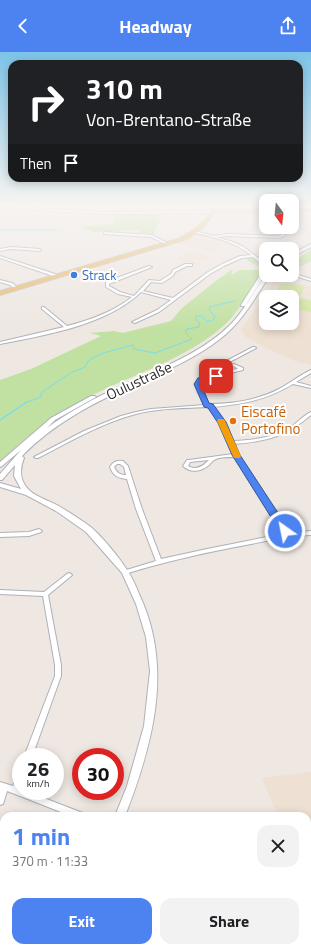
<!DOCTYPE html>
<html lang="en">
<head>
<meta charset="utf-8">
<style>
	:root { --surface:#fff; --page:#f2f2f2; --text:#202124; --muted:#757577; --accent:#4d83f0 }
	body { margin:0; font-family:"Titillium Web",sans-serif; background:var(--page); color:var(--text); height:100vh; display:flex; flex-direction:column; font-size:15px; white-space:nowrap }
	* { box-sizing:border-box; margin:0 }
	p { font-size:13px; color:var(--muted) }
	.icon { flex:none; width:22px; height:22px; fill:none; stroke:currentColor; stroke-width:2; stroke-linecap:round; stroke-linejoin:round }
	.map { position:relative; flex:1; overflow:hidden }
	.details { position:absolute; left:0px; top:760px; width:311px; height:140px; display:flex; flex-direction:column; background:var(--surface); border-radius:12px 12px 0 0; box-shadow:0 2px 10px #0003 }
	.details>* { flex:none }
	.top-card { position:absolute; left:8px; top:8px; width:295px; height:122px; border-radius:12px; box-shadow:0 2px 10px #0003; background:#202124; color:#fff; overflow:hidden }
	.needle { width:26px; rotate:165deg }
	.buttons { position:absolute; left:259px; top:142px; display:grid; gap:8px }
	.buttons a { display:grid; place-items:center; width:40px; height:40px; border-radius:8px; background:var(--surface); box-shadow:0 2px 10px #0003; font-size:20px }
	.speed { position:absolute; left:12px; top:696px; display:flex; gap:8px; font-size:20px; font-weight:700; text-align:center }
	.speed>* { display:grid; place-content:center; width:52px; height:52px; border-radius:50%; background:var(--surface); box-shadow:0 2px 10px #0003; line-height:1 }
	.speed small { font-size:10px; font-weight:400 }
	.speed .limit { border:6px solid #d22; background:#fff; color:#111 }
	.pin { position:absolute; display:grid; place-items:center; width:34px; height:34px; color:#fff; margin:-17px; border-radius:8px; box-shadow:0 2px 6px #0006 }
	.me { position:absolute; width:44px; margin:-22px; rotate:327deg; stroke-linejoin:round; filter:drop-shadow(0 0 3px #0008) }
	.turn { display:flex; align-items:center; gap:14px; height:84px; padding:0 12px; font-size:18px }
	.turn .icon { width:52px; height:52px; stroke-width:2.5 }
	.turn b { display:block; font-size:28px; line-height:34px }
	.then { display:flex; align-items:center; height:38px; padding:0 12px; background:#0003; gap:8px; font-size:15px }
	.round { display:grid; place-items:center; flex:none; width:42px; height:42px; border-radius:12px; background:var(--page) }
	.overview { display:flex; align-items:center; justify-content:space-between; height:68px; padding:0 12px }
	h1 { font-size:24px; font-weight:700; line-height:30px; color:var(--accent) }
	.button { display:flex; gap:8px; margin-top:auto; padding:8px 12px }
	.button a { flex:1; height:46px; border-radius:12px; background:var(--accent); color:#fff; font-size:16px; font-weight:700; line-height:46px; text-align:center }
	.button a+a { background:var(--page); color:var(--text) }
	header { display:flex; justify-content:space-between; align-items:center; height:52px; padding:0 12px; background:var(--accent); color:#fff; font-size:18px; font-weight:700 }
	.map>svg:first-child { display:block }
	.education { fill:#eee1d3; fill-rule:evenodd }
	.green { fill:#c1e1a2 }
	.pitch { fill:#d3e79f }
	.lines { fill:none; stroke-linecap:round; stroke-linejoin:round }
	.stream-far1 { stroke:#7cdce8; stroke-width:1 }
	.stream { stroke:#7cdce8; stroke-width:1.5 }
	.street-casing { stroke:#aeb1b9; stroke-width:2 }
	.secondary-casing { stroke:#aeb1b9; stroke-width:2 }
	.primary-casing { stroke:#c4c4c4; stroke-width:2 }
	.street { fill:#fff; fill-rule:evenodd }
	.secondary { fill:#fff; fill-rule:evenodd }
	.primary { fill:#e9b96b; fill-rule:evenodd }
	.route { fill:#4d83f0; stroke:#32559c }
	.slow { fill:#f59e0b }
	.shop-dot { fill:#3f7fe0; stroke:#fff; stroke-width:1.5 }
	.food-dot { fill:#e8710a; stroke:#fff; stroke-width:1.5 }
	.labels { text-anchor:middle; stroke-width:4; stroke-linejoin:round; paint-order:stroke }
	.far-shop-label { font-size:13px; fill:#366cbe; stroke:#fff; text-anchor:start }
	.street-label { font-size:15px; fill:#2e2e2e; stroke:#fff }
	.food-label { font-size:15px; fill:#c56008; stroke:#fff; text-anchor:start }
</style>
</head>
<body>
<header><svg class="icon" aria-label="back" viewBox="0 0 24 24"><path d="M15 5l-7 7 7 7"/></svg>Headway<svg class="icon" aria-label="share" viewBox="0 0 24 24"><path d="M12 15V3M7 8l5-5 5 5M5 13v7h14v-7"/></svg></header>
<div class="map">
<svg width="311" height="900" viewBox="0 0 311 900">
	<rect width="100%" height="100%" fill="#eee7e2"/>
	<path class="education" d="M198,181L217,186L228,191L220,194L224,196L214,201L175,191Z
		M193,199L212,206L197,213L177,206Z
		M275,228L311,234V313L295,309L264,295L246,285L241,278ZM266,245H292V271H266Z
		M311,720V767L307,768V764H278L262,726Z
		M0,825L4,826V896H22L20,900H0Z"/>
	<path class="green" d="M116,162L160,163V167L154,182L139,181V178L93,180L80,175L111,172Z
		M311,198V209L292,219V210Z
		M250,205L256,208L265,216C250,236 241,259 222,275C189,304 146,318 107,336C62,358 35,375 0,411V328L31,317L101,284L90,281L114,279L123,281L171,269L182,256L217,228L233,217L231,223L240,218H260L262,216L248,209L246,206Z"/>
	<path class="pitch" d="M281,231L305,234L300,244L276,240Z
		M292,245L311,248V260L292,257Z"/>
	<g class="lines">
		<path class="stream-far1" d="M0,178H57
			M25,351L41,345V341L72,320L85,315L89,308L103,301L133,293L134,297L155,301L192,287L185,280L187,277L199,275L200,271L195,267L196,264H202L207,269H212L215,265L210,259L209,255L235,249"/>
		<path class="stream" d="M0,368L27,350"/>
		<g class="street-casing">
			<path id="street" d="M217,151H219L214,160H212Z
				M266,152V154L248,158L247,157Z
				M295,167L297,168L292,174V171Z
				M288,175H291L283,185L277,186L228,184L217,185L233,190L244,195L266,212V214L259,210L253,205L242,206L224,214L210,222L159,260L135,271L132,270L157,258L171,248L141,240C107,273 46,283 0,292V290L64,275L42,257V255H44L67,274C90,268 113,260 132,245L118,242L106,235V230L149,214L152,215L109,232V234L120,240L134,244L149,228L160,229L171,222L173,218L185,212H192V214H187L175,220L173,224L162,231L151,230L143,239L173,246L208,220L222,212L240,204L251,203C235,190 214,185 195,181V179L214,184L228,182L277,184L281,183Z
				M105,180L152,183L169,192L167,193L151,185L104,182V180Z
				M11,195L40,197L41,198L40,199L11,197L0,199V197Z
				M0,204L58,223L59,224L56,225L0,206Z
				M292,221L311,227V229L292,223Z
				M0,228L12,231L18,236L15,237L10,233L0,230Z
				M253,295H255L256,296L222,314L227,317L228,314L234,312L243,316V318L205,327L199,333L209,352C232,352 258,348 279,337C290,331 300,323 311,318V321L296,330L311,334V336L293,332C266,348 244,352 213,355L229,379L233,389C253,388 273,386 291,375C298,370 304,363 311,360V363C285,385 268,389 234,392L238,403L287,481L311,479V483C290,484 271,488 251,492C208,500 166,509 125,522L123,521L122,520L123,519L156,509L136,457L127,427C118,426 113,424 110,415C113,410 116,408 123,409L128,414L142,457L161,507L207,497L282,482L235,405C229,405 220,405 216,407C213,408 211,411 209,413C201,420 190,421 183,414L187,408H189L233,402L225,379L209,355C185,356 159,356 136,362C101,371 69,390 38,406H36L34,405L84,379L121,364L136,360L151,357L205,353L195,333L203,325L226,320L217,314ZM234,314L238,317L230,318L231,316ZM209,408C203,414 196,419 188,414L190,410ZM117,412H120L124,415L126,423C120,423 117,421 114,415Z
				M39,477L42,479L41,480L29,484L0,485V481L29,480Z
				M69,521L71,522L72,523L71,524L48,543L61,613V624L32,705H24L55,624V613L43,544L0,542V538L44,540L67,522Z
				M21,720V732L19,736L21,737V739H26L80,760L83,761L84,764H71L15,742L7,739L3,752L0,753V730L13,734L18,721Z
				M307,832L311,833V841L307,840Z"/>
		</g>
		<g class="secondary-casing">
			<path id="secondary" d="M0,152L47,157L107,160L212,159L214,160L212,161L107,162L47,159L0,154Z
				M311,192V195L292,205V202Z
				M264,217H266V221L245,254H241V253Z
				M266,223H270C255,246 242,270 220,287C196,306 167,318 140,330C97,349 55,370 22,404L24,406C19,418 20,430 30,439C38,446 53,450 62,456C72,462 83,469 92,476C103,486 119,505 127,518C132,525 136,534 139,542C174,615 153,692 125,764H115L127,734L144,674L150,619L146,585L136,552L122,521L86,480L56,459L26,443L0,435V431L21,437L14,424L15,413L2,428H0V422L21,398L2,414L0,415V410L51,366L91,344H95L96,345L55,368L47,376C70,359 95,346 121,334C158,317 199,303 229,274C244,260 254,238 266,223Z
				M47,896H59L57,900H45Z
				M60,896H72L71,900H59Z"/>
		</g>
		<g class="primary-casing">
			<path id="primary" d="M311,157V159L292,160V158Z
				M211,158H266V160H214C208,173 197,182 184,188L0,243V239L180,186C194,179 204,171 211,158Z"/>
		</g>
		<use href="#street" class="street"/>
		<use href="#secondary" class="secondary"/>
		<use href="#primary" class="primary"/>
	</g>
	<linearGradient id="sky" x2="0" y2="1"><stop stop-color="#7dc4e8"/><stop offset="0.55" stop-color="#f7f4f2"/><stop offset="1" stop-color="#f7f4f2" stop-opacity="0"/></linearGradient>
	<rect width="311" height="277" fill="url(#sky)"/>
	<path class="route" d="M216,321L219,324L218,325L203,329L201,332L209,351L213,352L226,370L240,403L288,476L289,479L288,481H281L232,403L218,371L208,356L204,355L194,332L198,326Z"/>
	<path class="slow" d="M218,367H224L225,369L241,404L240,406H234L233,404L217,369Z"/>
	<circle class="shop-dot" cx="74" cy="223" r="4"/>
	<circle class="food-dot" cx="233" cy="369" r="4"/>
	<g class="labels">
		<g class="far-shop-label">
			<text x="82" y="228">Strack</text>
		</g>
		<g class="street-label">
			<text transform="translate(139 329) rotate(-25)" y="5">Oulustraße</text>
		</g>
		<g class="food-label">
			<text x="241" y="365">Eiscafé<tspan x="241" dy="17">Portofino</tspan></text>
		</g>
	</g>
</svg>
<div class="buttons">
<a><svg class="needle" viewBox="-14 -14 28 28"><path d="M0-13l5 13h-10z" fill="#e53935"/><path d="M0 13l5-13h-10z" fill="#757577"/></svg></a>
<a><svg class="icon" aria-label="search" viewBox="0 0 24 24"><circle cx="10" cy="10" r="6"/><path d="M15 15l6 6"/></svg></a>
<a><svg class="icon" aria-label="layers" viewBox="0 0 24 24"><path d="M12 4l9 5-9 5-9-5zM3 14l9 5 9-5"/></svg></a>
</div>
<div class="speed"><div>26<small>km/h</small></div><div class="limit">30</div></div>
<div class="pin" style="left:216px;top:324px;background:#d93025"><svg class="icon" aria-label="arrive" viewBox="0 0 24 24"><path d="M6 21V4h12l-3 4 3 4H6"/></svg></div>
<svg class="me" style="left:285px;top:479px" viewBox="-20 -20 40 40"><circle r="17" fill="#4d83f0" stroke="#fff" stroke-width="3"/><path d="M0-11L8 9 0 5-8 9z" fill="#fff"/></svg>
<div class="top-card">
<div class="turn"><svg class="icon" aria-label="right" viewBox="0 0 24 24"><path d="M7 20v-9h11M14 6l5 5-5 5"/></svg><div><b>310 m</b>Von-Brentano-Straße</div></div>
<div class="then">Then<svg class="icon" aria-label="arrive" viewBox="0 0 24 24"><path d="M6 21V4h12l-3 4 3 4H6"/></svg></div>
</div>
<section class="details">
<div class="overview"><div><h1>1 min</h1><p>370 m · 11:33</p></div><a class="round"><svg class="icon" aria-label="close" viewBox="0 0 24 24"><path d="M6 6l12 12M18 6L6 18"/></svg></a></div>
<div class="button"><a>Exit</a><a>Share</a></div>
</section>
</div>
</body>
</html>
